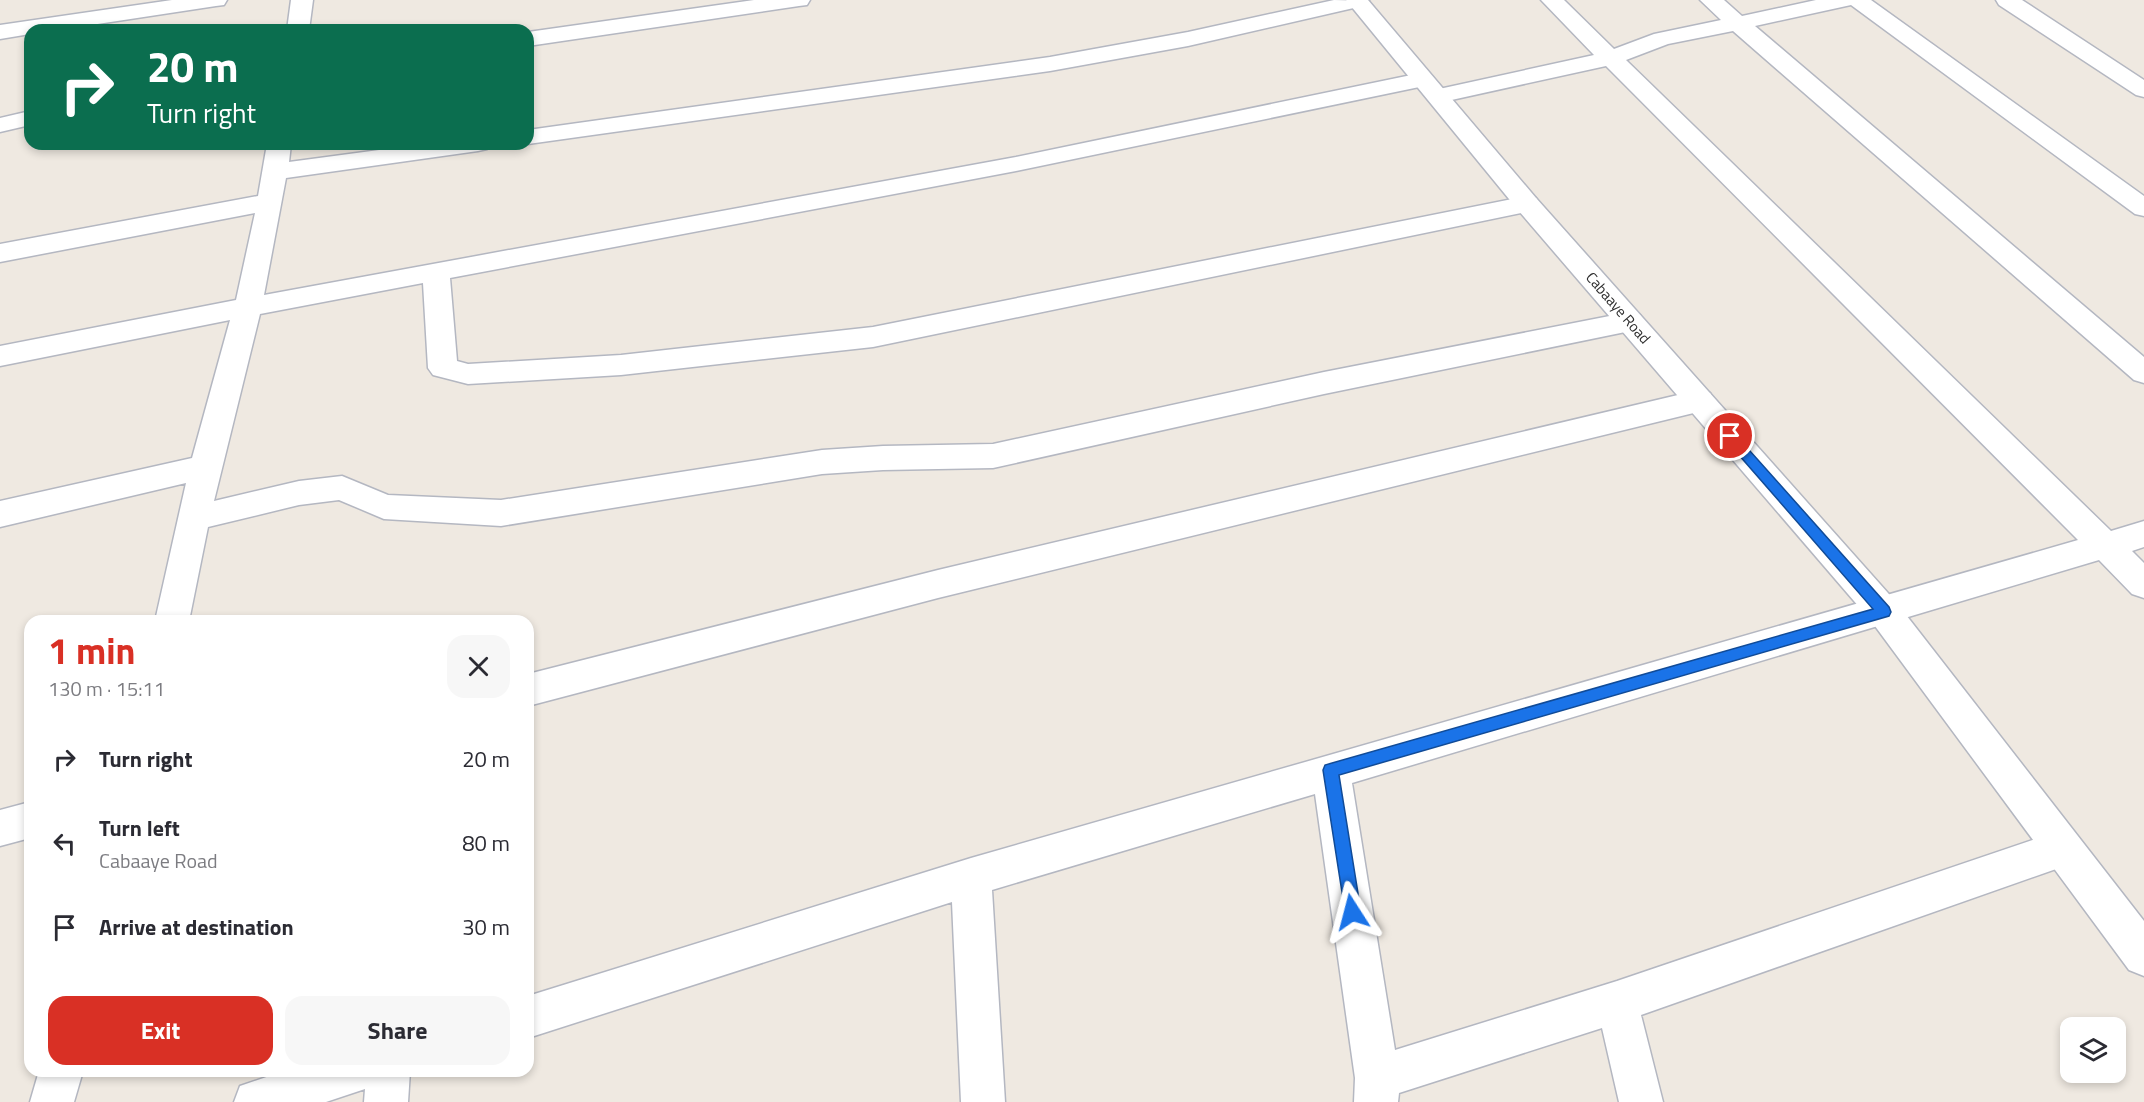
<!DOCTYPE html>
<html lang="en">
<head>
<meta charset="utf-8">
<style>
	:root { --surface:#fff; --page:#f7f7f7; --text:#2b2b33; --muted:#7c7c81; --accent:#d93025 }
	body { margin:0; font-family:"Titillium Web",sans-serif; background:var(--page); color:var(--text); height:100vh; display:flex; flex-direction:column; font-size:22px; white-space:nowrap }
	* { box-sizing:border-box; margin:0 }
	p { font-size:20px; color:var(--muted) }
	.icon { flex:none; width:33px; height:33px; fill:none; stroke:currentColor; stroke-width:2; stroke-linecap:round; stroke-linejoin:round }
	.map { position:relative; flex:1; overflow:hidden }
	.details { position:absolute; left:24px; top:615px; width:510px; height:462px; display:flex; flex-direction:column; background:var(--surface); border-radius:18px; box-shadow:0 3px 9px #0003 }
	.details>* { flex:none }
	.top-card { position:absolute; left:24px; top:24px; width:510px; height:126px; border-radius:18px; box-shadow:0 3px 9px #0003; background:#0b6e4f; color:#fff; overflow:hidden }
	.buttons { position:absolute; left:2060px; top:1017px; display:grid; gap:12px }
	.buttons a { display:grid; place-items:center; width:66px; height:66px; border-radius:12px; background:var(--surface); box-shadow:0 3px 9px #0003; font-size:30px }
	.pin { position:absolute; display:grid; place-items:center; width:51px; height:51px; color:#fff; margin:-26px; border:3px solid #fff; border-radius:50%; box-shadow:0 2px 6px #0007 }
	.me { position:absolute; width:66px; margin:-33px; rotate:351deg; stroke-linejoin:round; filter:drop-shadow(0 0 4px #0008) }
	.turn { display:flex; align-items:center; gap:21px; height:126px; padding:0 24px; font-size:27px }
	.turn .icon { width:78px; height:78px; stroke-width:2.5 }
	.turn b { display:block; font-size:42px; line-height:51px }
	.round { display:grid; place-items:center; flex:none; width:63px; height:63px; border-radius:18px; background:var(--page) }
	.overview { display:flex; align-items:center; justify-content:space-between; height:102px; padding:0 24px }
	h1 { font-size:36px; font-weight:700; line-height:45px; color:var(--accent) }
	.primary-button { display:flex; gap:12px; margin-top:auto; padding:12px 24px }
	.primary-button a { flex:1; height:69px; border-radius:18px; background:var(--accent); color:#fff; font-size:24px; font-weight:700; line-height:69px; text-align:center }
	.primary-button a+a { background:var(--page); color:var(--text) }
	ul { padding:0; list-style:none }
	li { display:flex; align-items:center; gap:18px; height:84px; padding:0 24px }
	li div { flex:1 }
	li b { display:block; font-size:22px }
	li em { font-style:normal }
	.map>svg:first-child { display:block }
	.lines { fill:none; stroke-linecap:round; stroke-linejoin:round }
	.minor-casing { stroke:#b4b7c1; stroke-width:3 }
	.tertiary-casing { stroke:#b4b7c1; stroke-width:3 }
	.minor { fill:#fff; fill-rule:evenodd }
	.tertiary { fill:#fff; fill-rule:evenodd }
	.route { fill:#1a73e8; stroke:#114b97; stroke-width:1.5 }
	.labels { text-anchor:middle; stroke-width:4.5; stroke-linejoin:round; paint-order:stroke }
	.street-label { font-size:15px; fill:#2e2e2e; stroke:#fff }
</style>
</head>
<body>
<div class="map">
<svg width="2144" height="1102" viewBox="0 0 2144 1102">
	<rect width="100%" height="100%" fill="#efe9e1"/>
	<g class="lines">
		<g class="minor-casing">
			<path id="minor" d="M172,0H227L224,5L216,6L58,30H30V34L0,39V25Z
				M291,0H313L309,30H287Z
				M754,0H810L807,5L799,6L528,46V32Z
				M1334,0L1369,1L1366,6L1358,7L1188,46L1050,71L528,144H527L528,130L1050,57L1188,32Z
				M1541,0H1564L1614,49L1654,34L1721,20L1700,0H1724L1742,16L1816,0H1871L2144,196V216L2135,214L1851,5L1755,26L2144,357V383L2134,380L1733,31L1668,44L1626,60L2111,531L2144,521V547L2132,551L2144,563V598L2132,594L2099,560L1352,783L1395,1050L1617,981L2062,830L2076,836L2082,849L2076,862L1641,1015L1663,1102H1619L1602,1028L1399,1093L1398,1102H1354L1355,1078L1315,794L992,890L1005,1102H961L952,902L528,1038V996L971,858L2078,540L1606,66L1438,103L1430,101L1426,96L1430,91L1594,55Z
				M1996,0H2022L2144,80V97L2136,95L1999,5Z
				M1421,73L1429,75L1433,80L1429,85L1016,171L450,278L457,361L468,364L621,355L873,327L1527,196L1536,198L1540,204L1536,210L873,347L621,375L468,384L433,375L428,368L423,283L260,314L214,501L299,481L342,476L388,495L501,500L822,450L883,446L993,444L1324,372L1630,312L1640,315L1644,322L1640,329L1324,394L993,468L883,470L822,474L501,526L384,519L339,500L299,505L208,527L189,621H155L186,483L0,527V501L192,458L230,320L0,366V346L236,300L255,213L0,262V244L258,196L267,144H291L289,162L424,144H490L487,149L478,151L286,178L264,295L1016,157Z
				M30,111V125L0,132V118Z
				M1699,390L1710,393L1714,401L1710,409L938,598L528,706V674L938,570Z
				M30,802V838L0,846V810Z
				M39,1071H83L74,1102H30Z
				M284,1071H410L408,1102H364L365,1089L326,1102H234L240,1086Z"/>
		</g>
		<g class="tertiary-casing">
			<path id="tertiary" d="M1346,0H1368L1536,198L1896,602L2144,921V976L2129,970L1872,622L1518,210Z"/>
		</g>
		<use href="#minor" class="minor"/>
		<use href="#tertiary" class="tertiary"/>
	</g>
	<path class="route" d="M1730,431L1734,433L1889,607L1891,612L1889,616L1339,775L1361,912L1358,918L1352,921L1346,918L1323,770L1325,765L1873,609L1725,439L1724,436Z"/>
	<g class="labels">
		<g class="street-label">
			<text transform="translate(1618 308) rotate(49)" y="5">Cabaaye Road</text>
		</g>
	</g>
</svg>
<div class="buttons">
<a><svg class="icon" aria-label="layers" viewBox="0 0 24 24"><path d="M12 4l9 5-9 5-9-5zM3 14l9 5 9-5"/></svg></a>
</div>
<div class="pin" style="left:1730px;top:436px;background:#d93025"><svg class="icon" aria-label="arrive" viewBox="0 0 24 24"><path d="M6 21V4h12l-3 4 3 4H6"/></svg></div>
<svg class="me" style="left:1352px;top:912px" viewBox="-20 -20 40 40"><path d="M0-17L14 15 0 8-14 15z" fill="#1a73e8" stroke="#fff" stroke-width="4"/></svg>
<div class="top-card">
<div class="turn"><svg class="icon" aria-label="right" viewBox="0 0 24 24"><path d="M7 20v-9h11M14 6l5 5-5 5"/></svg><div><b>20 m</b>Turn right</div></div>
</div>
<section class="details">
<div class="overview"><div><h1>1 min</h1><p>130 m · 15:11</p></div><a class="round"><svg class="icon" aria-label="close" viewBox="0 0 24 24"><path d="M6 6l12 12M18 6L6 18"/></svg></a></div>
<ul>
<li><svg class="icon" aria-label="right" viewBox="0 0 24 24"><path d="M7 20v-9h11M14 6l5 5-5 5"/></svg><div><b>Turn right</b></div><em>20 m</em></li>
<li><svg class="icon" aria-label="left" viewBox="0 0 24 24"><path d="M17 20v-9H6M10 6l-5 5 5 5"/></svg><div><b>Turn left</b><p>Cabaaye Road</p></div><em>80 m</em></li>
<li><svg class="icon" aria-label="arrive" viewBox="0 0 24 24"><path d="M6 21V4h12l-3 4 3 4H6"/></svg><div><b>Arrive at destination</b></div><em>30 m</em></li>
</ul>
<div class="primary-button"><a>Exit</a><a>Share</a></div>
</section>
</div>
</body>
</html>
